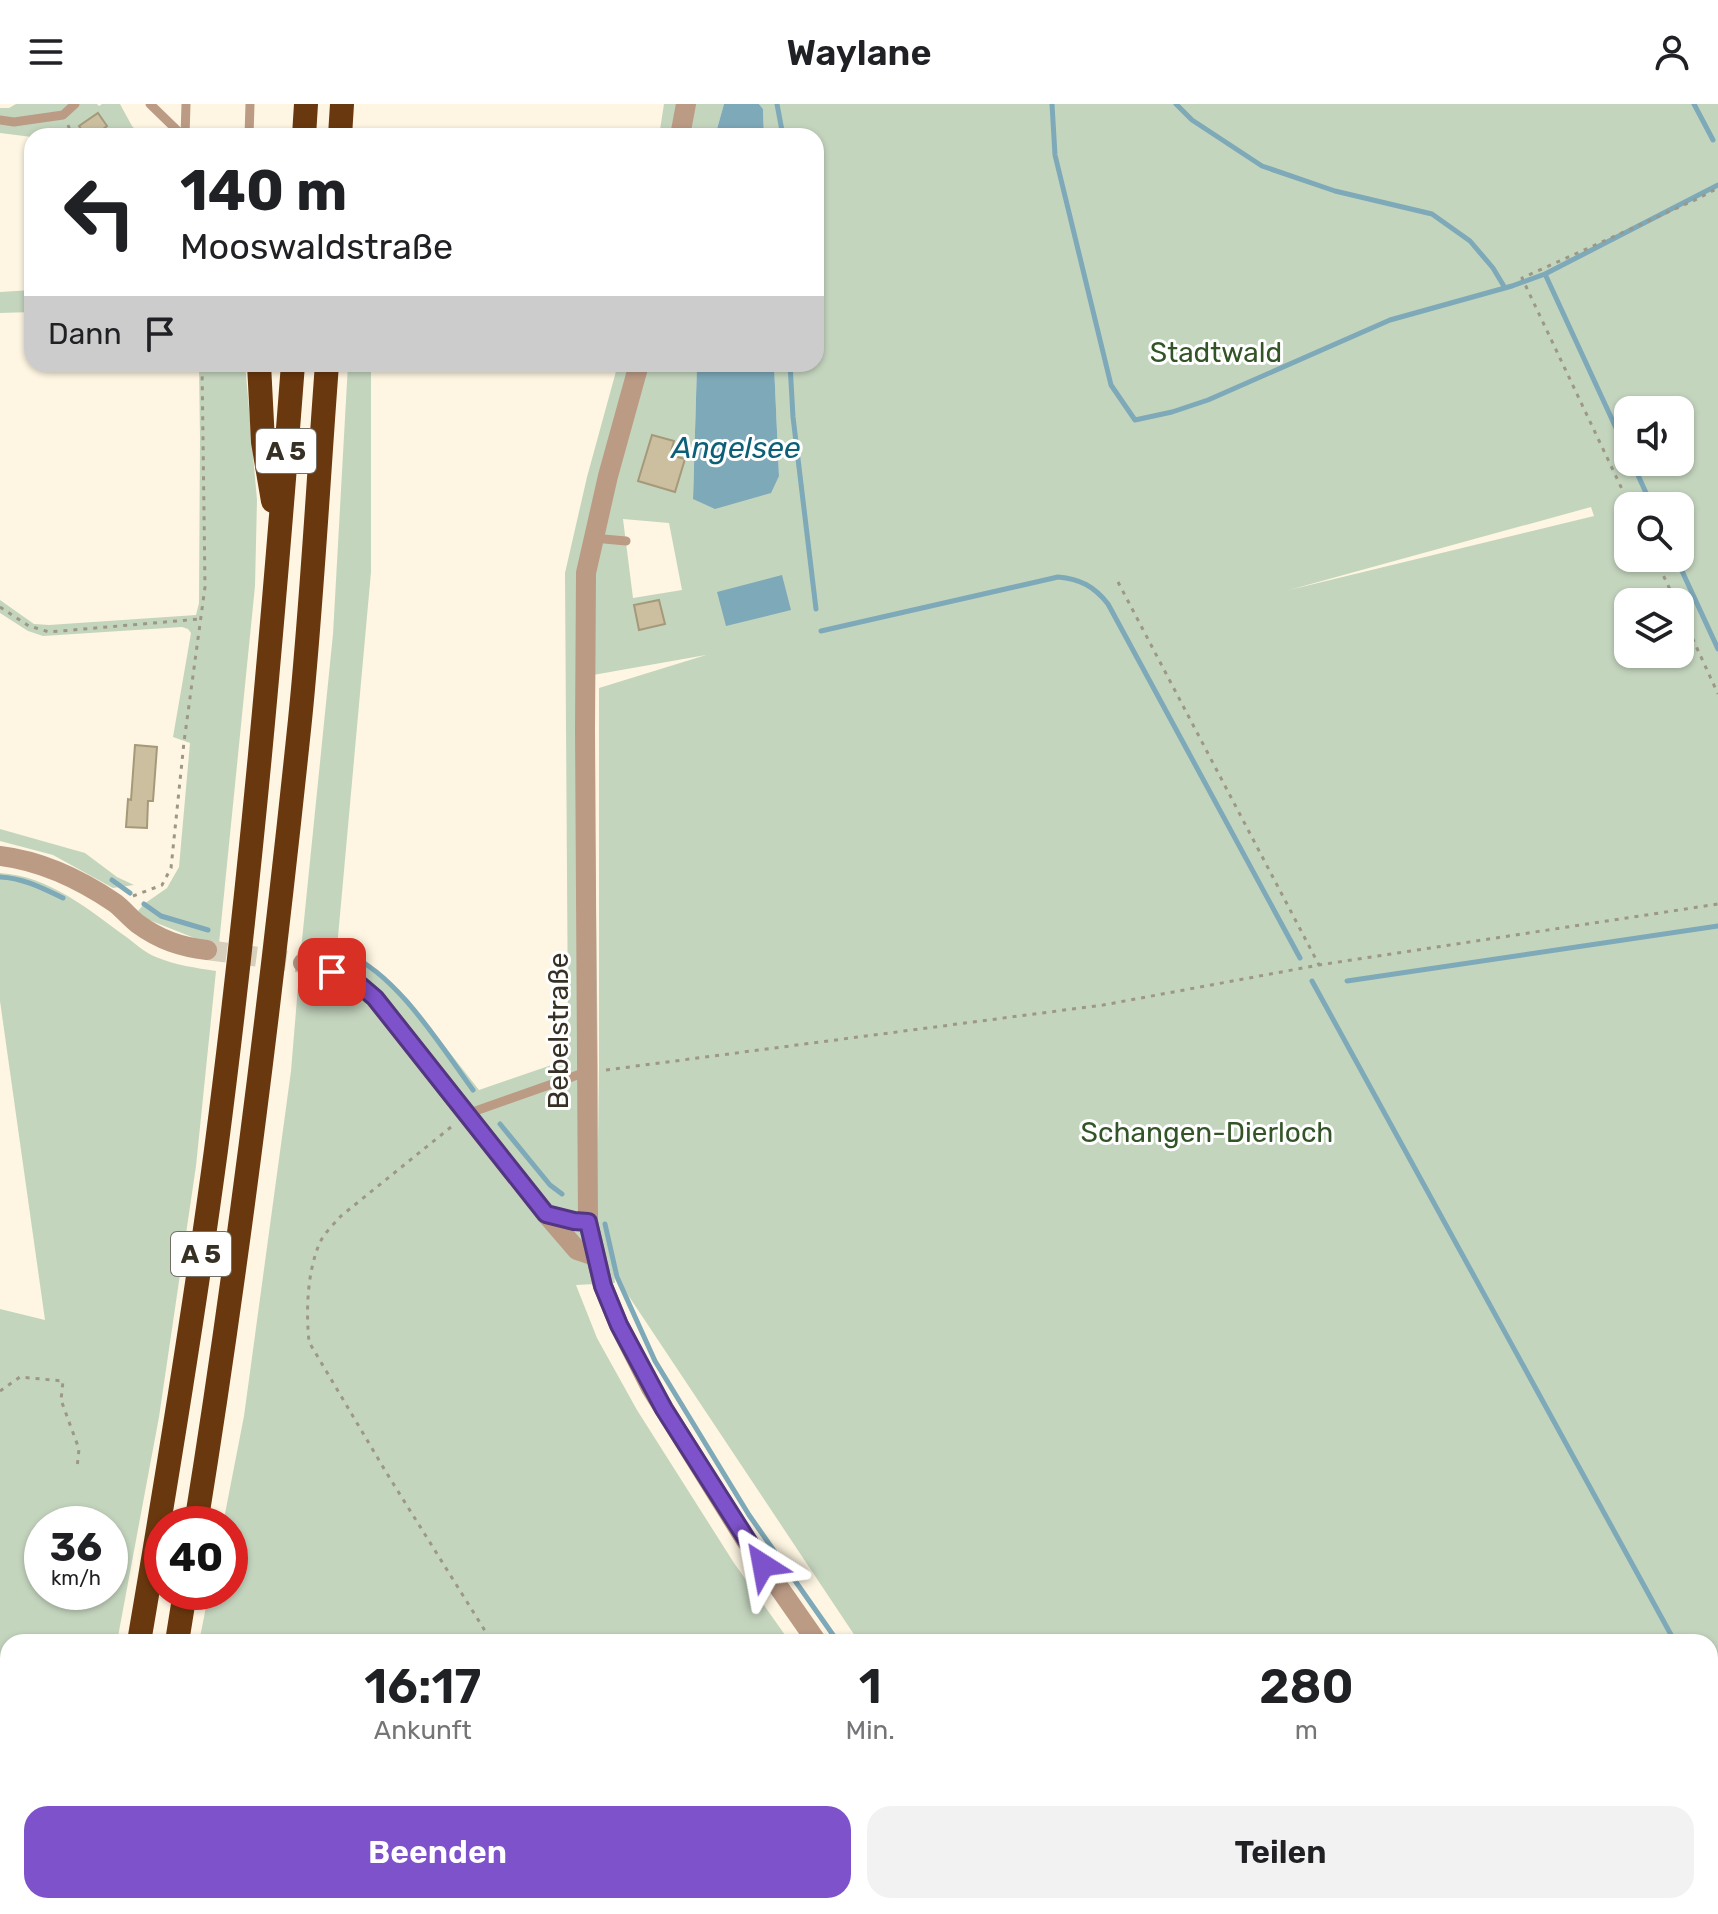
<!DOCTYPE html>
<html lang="de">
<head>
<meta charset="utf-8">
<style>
	:root { --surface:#fff; --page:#f2f2f2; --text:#202124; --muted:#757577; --accent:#7e52ca }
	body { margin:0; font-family:Rubik,sans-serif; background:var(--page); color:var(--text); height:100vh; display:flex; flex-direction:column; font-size:30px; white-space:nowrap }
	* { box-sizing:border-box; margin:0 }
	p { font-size:26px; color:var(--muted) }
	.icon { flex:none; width:44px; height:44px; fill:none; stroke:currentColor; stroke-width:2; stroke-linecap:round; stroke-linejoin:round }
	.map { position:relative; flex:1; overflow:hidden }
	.panel { position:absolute; left:0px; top:1530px; width:1718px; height:280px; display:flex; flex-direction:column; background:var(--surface); border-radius:24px 24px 0 0; box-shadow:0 2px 6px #0004 }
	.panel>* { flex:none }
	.banner { position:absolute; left:24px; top:24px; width:800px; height:244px; border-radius:24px; box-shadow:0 2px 6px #0004; background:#fff; color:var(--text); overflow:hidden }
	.controls { position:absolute; left:1614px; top:292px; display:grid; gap:16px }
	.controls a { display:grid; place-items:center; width:80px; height:80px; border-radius:16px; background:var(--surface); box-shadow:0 2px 6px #0004; font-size:40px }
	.speed { position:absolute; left:24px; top:1402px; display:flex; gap:16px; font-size:40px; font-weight:700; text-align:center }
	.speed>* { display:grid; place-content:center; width:104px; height:104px; border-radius:50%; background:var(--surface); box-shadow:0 2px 6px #0004; line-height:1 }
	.speed small { font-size:20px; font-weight:400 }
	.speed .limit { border:12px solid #d22; background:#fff; color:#111 }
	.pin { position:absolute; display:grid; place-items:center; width:68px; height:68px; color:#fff; margin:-34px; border-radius:16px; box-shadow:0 4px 12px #0006 }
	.me { position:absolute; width:88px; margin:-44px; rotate:326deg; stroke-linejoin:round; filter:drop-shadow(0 0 6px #0008) }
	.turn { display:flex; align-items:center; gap:28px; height:168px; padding:0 24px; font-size:36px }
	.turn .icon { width:104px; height:104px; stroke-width:2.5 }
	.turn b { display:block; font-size:56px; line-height:68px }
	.then { display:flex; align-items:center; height:76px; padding:0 24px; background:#0003; gap:16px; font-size:30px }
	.eta { display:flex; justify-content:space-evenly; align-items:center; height:136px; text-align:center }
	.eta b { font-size:48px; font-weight:600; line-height:56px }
	.button { display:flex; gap:16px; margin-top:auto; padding:16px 24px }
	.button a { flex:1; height:92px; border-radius:24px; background:var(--accent); color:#fff; font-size:32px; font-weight:600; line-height:92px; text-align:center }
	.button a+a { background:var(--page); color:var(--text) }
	header { display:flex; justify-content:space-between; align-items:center; height:104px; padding:0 24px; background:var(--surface); font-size:36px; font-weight:600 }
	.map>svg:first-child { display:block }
	.green { fill:#c4d5be; fill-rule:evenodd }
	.water { fill:#7ea9b9 }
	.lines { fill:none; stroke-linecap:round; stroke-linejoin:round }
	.stream { stroke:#7ea9b9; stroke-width:5 }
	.building { fill:#cbbf9f; stroke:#a5997a; stroke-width:2 }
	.tertiary-tunnel { stroke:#d6cfbc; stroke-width:20; stroke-dasharray:20 10; stroke-linecap:butt }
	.path { stroke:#9d9786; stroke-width:3; stroke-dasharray:4 6; stroke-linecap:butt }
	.service { stroke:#bc9b85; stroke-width:9 }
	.tertiary { stroke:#bc9b85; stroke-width:20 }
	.motorway { stroke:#6a380e; stroke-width:24 }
	.route-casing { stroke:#523583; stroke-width:20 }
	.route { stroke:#7e52ca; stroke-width:14 }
	.labels { text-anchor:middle; stroke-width:6; stroke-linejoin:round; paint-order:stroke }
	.shield { fill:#fff; stroke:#726f66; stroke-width:2 }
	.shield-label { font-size:26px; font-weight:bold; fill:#363124 }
	.park-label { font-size:28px; fill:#335427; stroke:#fff }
	.street-label { font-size:28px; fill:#363124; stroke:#fff }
	.water-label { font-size:30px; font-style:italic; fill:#0b6078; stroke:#fff }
</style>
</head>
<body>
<header><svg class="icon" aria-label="menu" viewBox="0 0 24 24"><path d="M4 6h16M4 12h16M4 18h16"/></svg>Waylane<svg class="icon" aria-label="person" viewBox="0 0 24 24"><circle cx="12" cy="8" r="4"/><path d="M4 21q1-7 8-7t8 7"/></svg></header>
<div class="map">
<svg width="1718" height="1810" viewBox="0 0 1718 1810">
	<rect width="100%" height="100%" fill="#fef6e2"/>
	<path class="green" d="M16,0H97L99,2L102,0H120L132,22L141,32L32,33L0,29V4H9Z
		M664,0H724L715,32H659Z
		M759,0H1718V1810H1039L1034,1802H1710V1538H859L614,1170L615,1179L576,1181L597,1234L637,1306L734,1459L790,1538H199L209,1488H230V1420H223L244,1312L291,967L301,846L333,530L348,260H371V468L337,844L366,857L407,894L479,986L566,956L568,924L565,469L587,373L618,260H697L693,395L779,372L774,260H816V32H764L763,5ZM1628,306H1680V358H1628ZM1628,402H1680V454H1628ZM1591,403L1594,412L1289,486ZM623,415L669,419L682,486L633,494ZM1628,498H1680V550H1628ZM706,551L599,584V1040L593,571Z
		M32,186V208L0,209V188Z
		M199,260H245L257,396L255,482L219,840L207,839L144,814L138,807L144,800L167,784L179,763L190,639L173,633L191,529L188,525L182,523L43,532L28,527L0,509V496L34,520L49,521L196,511L199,499L200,334Z
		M0,725L85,749L117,773L134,781L113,784L53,751L0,737Z
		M0,769C49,772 88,805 125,832C135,839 145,849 156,853C175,861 196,864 216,867L196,1062L159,1313L117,1538H8V1802H61L60,1810H0V1205L45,1216L0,897ZM110,1420V1488H42V1420Z
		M147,1802H939L933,1810H145Z"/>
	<path class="water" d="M724,0H759L763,5L764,32H715Z
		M697,260H774L779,372L771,389L715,405L693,395Z
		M782,471L791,506L726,522L717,488Z"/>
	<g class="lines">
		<path class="stream" d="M777,0L783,32
			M1052,0L1055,51L1111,281L1135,316L1172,308L1208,296L1390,216L1512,182L1545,170
			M1176,0L1192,16L1262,62L1335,87L1432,110L1470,137L1493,164L1505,184
			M1694,0L1713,36
			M790,260L793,313L816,505
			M1628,350L1545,170L1718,81
			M1632,358L1652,402
			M1676,454L1718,545
			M821,527L1058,473C1080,475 1094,482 1108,500L1300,854
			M0,773C23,774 42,784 63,794
			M112,776L130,789
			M144,800L161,812L208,826
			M324,845C332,847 341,848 348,851C396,869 443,945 473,986
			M1312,877L1675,1538
			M1347,877L1718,822
			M500,1020L550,1081L562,1090
			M605,1120L617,1173L655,1257L749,1411L838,1538
			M1710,1602L1718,1616"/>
	</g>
	<path class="building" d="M98,9L107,22L94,32H86L79,22Z
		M652,331L674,337L670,351L685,355L675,388L638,377Z
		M659,496L665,520L639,526L634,501Z
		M135,641L157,643L153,697H148L147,724L126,723L128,695L131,696Z"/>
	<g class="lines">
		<path class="tertiary-tunnel" d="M207,846L303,859"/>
		<path class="path" d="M68,21L72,32
			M1630,402L1522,174L1697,95L1718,84
			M1655,454L1676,498
			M1118,478L1319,861
			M0,503L29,522L49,528L200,515
			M1680,507L1718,590
			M133,792L162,781L171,764L184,638L205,483L202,260
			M606,966L1103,901L1319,861L1718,800
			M451,1023L341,1112C333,1121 322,1131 318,1143C307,1172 306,1208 309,1238L386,1368L492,1538
			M0,1287L20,1273L63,1277L61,1296L79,1345L77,1364
			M1710,1654L1718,1649
			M1567,1802L1572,1810"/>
		<path class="service" d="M150,0L183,32
			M0,16L14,18L63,11L75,0
			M185,32L186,0
			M249,32L250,0
			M593,434L626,437
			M467,1010L586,968"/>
		<path class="tertiary" d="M680,32L686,0
			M639,260L608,372L586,469L585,625L588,1118L603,1182L619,1221L651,1284L745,1435L817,1538
			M0,752C42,757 81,776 115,799C123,805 130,814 138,820C160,836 181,843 207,846
			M303,859L355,877L375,894L546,1110L577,1146L595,1152
			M991,1802L996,1810"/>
		<path class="motorway" d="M304,32L306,0
			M340,32L342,0
			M259,260L263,338L273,397
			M196,1420C239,1153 272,885 300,616C312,498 318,379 327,260
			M139,1538C167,1374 194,1210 216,1046C250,785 273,522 293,260
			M177,1538L185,1488
			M88,1810L89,1802
			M126,1810L128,1802"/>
	</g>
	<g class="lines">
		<g class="route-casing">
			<path id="route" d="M332,868L355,877L375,894L546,1110L574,1117L588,1118L603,1182L619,1221L664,1305L763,1461"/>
		</g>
		<use href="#route" class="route"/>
	</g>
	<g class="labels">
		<g class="shield">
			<rect x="256" y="325" width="60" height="44" rx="6"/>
			<rect x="171" y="1128" width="60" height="44" rx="6"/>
		</g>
		<g class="shield-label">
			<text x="286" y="356">A 5</text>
			<text x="201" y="1159">A 5</text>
		</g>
		<g class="park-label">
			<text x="1216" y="258">Stadtwald</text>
			<text x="1207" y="1038">Schangen-Dierloch</text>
		</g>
		<g class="street-label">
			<text transform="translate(558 927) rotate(-90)" y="10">Bebelstraße</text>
		</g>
		<g class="water-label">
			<text x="736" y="354">Angelsee</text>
		</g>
	</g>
</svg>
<div class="controls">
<a><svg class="icon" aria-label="sound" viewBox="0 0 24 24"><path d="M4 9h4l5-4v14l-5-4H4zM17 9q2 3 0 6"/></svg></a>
<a><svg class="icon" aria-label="search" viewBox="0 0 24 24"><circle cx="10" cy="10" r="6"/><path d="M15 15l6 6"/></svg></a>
<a><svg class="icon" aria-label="layers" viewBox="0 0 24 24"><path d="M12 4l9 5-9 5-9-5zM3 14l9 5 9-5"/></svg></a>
</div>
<div class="speed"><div>36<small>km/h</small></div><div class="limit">40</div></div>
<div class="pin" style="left:332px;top:868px;background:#d93025"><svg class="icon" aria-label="arrive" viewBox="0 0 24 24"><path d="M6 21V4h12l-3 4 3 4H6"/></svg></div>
<svg class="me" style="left:763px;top:1461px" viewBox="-20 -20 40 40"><path d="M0-17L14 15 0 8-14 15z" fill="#7e52ca" stroke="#fff" stroke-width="4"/></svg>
<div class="banner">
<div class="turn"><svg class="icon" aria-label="left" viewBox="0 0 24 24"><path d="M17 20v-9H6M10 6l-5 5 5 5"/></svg><div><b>140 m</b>Mooswaldstraße</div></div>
<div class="then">Dann<svg class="icon" aria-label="arrive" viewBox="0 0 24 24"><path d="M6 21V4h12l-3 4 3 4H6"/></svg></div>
</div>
<section class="panel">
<div class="eta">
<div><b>16:17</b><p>Ankunft</p></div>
<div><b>1</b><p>Min.</p></div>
<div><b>280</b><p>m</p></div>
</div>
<div class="button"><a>Beenden</a><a>Teilen</a></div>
</section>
</div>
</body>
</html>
